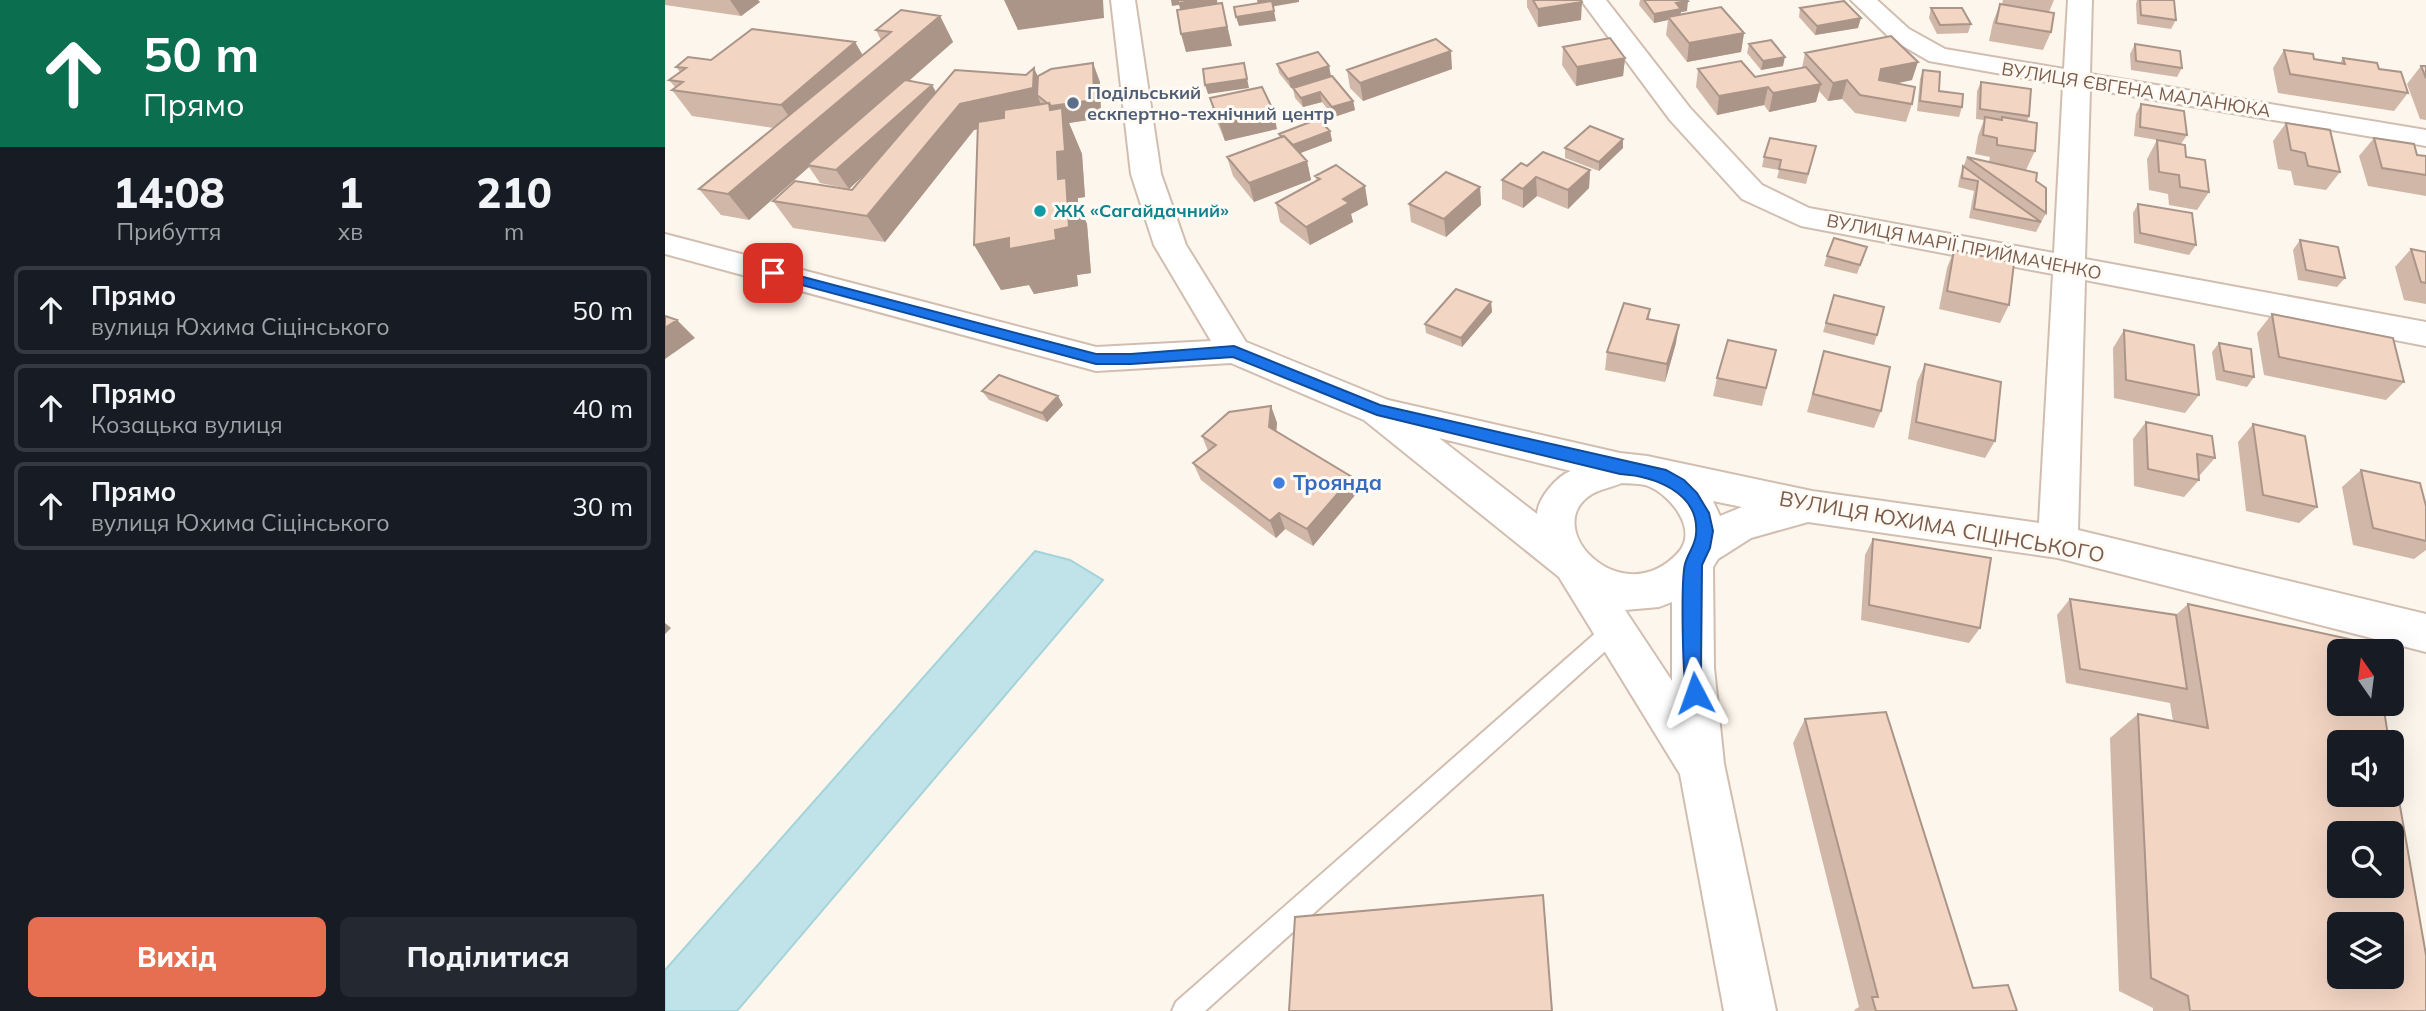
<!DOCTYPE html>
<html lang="uk">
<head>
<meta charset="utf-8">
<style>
	:root { --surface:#171b24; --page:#242831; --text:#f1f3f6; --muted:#9ea1a6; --line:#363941; --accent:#e76f51 }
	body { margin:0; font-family:Mulish,sans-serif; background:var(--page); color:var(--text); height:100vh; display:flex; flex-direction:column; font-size:26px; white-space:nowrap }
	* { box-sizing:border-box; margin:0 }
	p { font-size:23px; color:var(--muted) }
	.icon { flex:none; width:38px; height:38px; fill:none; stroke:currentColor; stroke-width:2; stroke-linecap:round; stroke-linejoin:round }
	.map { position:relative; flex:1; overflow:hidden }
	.sheet { display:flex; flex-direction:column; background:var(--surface); width:665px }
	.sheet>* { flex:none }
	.guide { background:#0b6e4f; color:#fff; overflow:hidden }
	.needle { width:46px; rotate:346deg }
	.controls { position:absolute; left:1662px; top:639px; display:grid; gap:14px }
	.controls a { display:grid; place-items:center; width:77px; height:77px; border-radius:10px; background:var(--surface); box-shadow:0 7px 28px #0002; font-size:35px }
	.pin { position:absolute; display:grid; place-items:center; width:60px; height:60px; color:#fff; margin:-30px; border-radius:14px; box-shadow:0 4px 10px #0006 }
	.me { position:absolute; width:77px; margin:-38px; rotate:356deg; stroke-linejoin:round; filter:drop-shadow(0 0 5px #0008) }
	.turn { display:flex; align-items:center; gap:24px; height:147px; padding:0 28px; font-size:32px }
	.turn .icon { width:91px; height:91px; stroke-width:2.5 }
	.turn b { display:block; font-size:49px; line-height:60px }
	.eta { display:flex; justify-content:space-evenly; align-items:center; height:119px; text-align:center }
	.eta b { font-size:42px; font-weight:800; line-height:49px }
	.button { display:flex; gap:14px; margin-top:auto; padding:14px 28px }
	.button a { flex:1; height:80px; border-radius:10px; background:var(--accent); color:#fff; font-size:28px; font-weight:800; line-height:80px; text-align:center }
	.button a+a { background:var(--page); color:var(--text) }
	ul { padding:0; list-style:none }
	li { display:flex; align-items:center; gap:21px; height:88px; margin:0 14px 10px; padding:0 14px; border:4px solid var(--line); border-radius:10px }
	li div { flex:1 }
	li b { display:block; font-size:26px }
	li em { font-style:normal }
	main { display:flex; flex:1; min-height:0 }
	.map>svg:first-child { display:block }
	.water { fill:#bfe3e8; stroke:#a5d3da; stroke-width:2 }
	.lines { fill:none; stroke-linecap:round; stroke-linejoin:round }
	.service-casing { stroke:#d1beb0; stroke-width:4 }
	.minor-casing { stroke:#d1beb0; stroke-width:4 }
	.service { fill:#fff; fill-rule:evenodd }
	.minor { fill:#fff; fill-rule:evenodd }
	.wall { fill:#d1b7a8 }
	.shaded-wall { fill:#aa9588 }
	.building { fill:#f3d5c3; stroke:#aa9588; stroke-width:2; fill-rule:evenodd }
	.route { fill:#1a73e8; stroke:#114b97; stroke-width:2 }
	.service-dot { fill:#5c6f8a; stroke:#fffaf3; stroke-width:2.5 }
	.culture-dot { fill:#0f9aa8; stroke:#fffaf3; stroke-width:2.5 }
	.shop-dot { fill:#3f7fe0; stroke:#fffaf3; stroke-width:2.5 }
	.labels { text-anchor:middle; stroke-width:6; stroke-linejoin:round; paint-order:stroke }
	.far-street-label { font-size:18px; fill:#7a5c4d; stroke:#fffaf3 }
	.far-service-label { font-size:18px; font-weight:bold; fill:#4e5e75; stroke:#fffaf3; text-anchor:start }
	.far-culture-label { font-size:18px; font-weight:bold; fill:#0d838f; stroke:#fffaf3; text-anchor:start }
	.shop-label { font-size:21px; font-weight:bold; fill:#366cbe; stroke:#fffaf3; text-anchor:start }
	.street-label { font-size:21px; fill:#7a5c4d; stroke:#fffaf3 }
</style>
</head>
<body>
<main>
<section class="sheet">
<div class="guide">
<div class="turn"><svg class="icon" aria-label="ahead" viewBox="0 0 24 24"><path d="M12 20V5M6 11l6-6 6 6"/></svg><div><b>50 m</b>Прямо</div></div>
</div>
<div class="eta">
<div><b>14:08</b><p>Прибуття</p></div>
<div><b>1</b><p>хв</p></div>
<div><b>210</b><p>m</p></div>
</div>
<ul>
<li><svg class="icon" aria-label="ahead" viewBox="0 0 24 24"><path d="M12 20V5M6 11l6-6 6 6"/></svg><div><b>Прямо</b><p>вулиця Юхима Сіцінського</p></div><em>50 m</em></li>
<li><svg class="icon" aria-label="ahead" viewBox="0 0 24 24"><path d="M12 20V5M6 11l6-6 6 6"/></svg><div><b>Прямо</b><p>Козацька вулиця</p></div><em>40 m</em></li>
<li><svg class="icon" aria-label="ahead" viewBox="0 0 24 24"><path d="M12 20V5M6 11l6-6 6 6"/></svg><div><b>Прямо</b><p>вулиця Юхима Сіцінського</p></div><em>30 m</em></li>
</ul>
<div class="button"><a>Вихід</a><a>Поділитися</a></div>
</section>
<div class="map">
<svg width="1761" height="1011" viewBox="0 0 1761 1011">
	<rect width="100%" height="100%" fill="#fdf6ec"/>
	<path class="water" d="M370,551L405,560L438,580L72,1011H0V970Z"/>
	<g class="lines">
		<g class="service-casing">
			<path id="service" d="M949,621L956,623L960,630L956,637L540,1011H507L511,1002L942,623Z"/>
		</g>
		<g class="minor-casing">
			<path id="minor" d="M446,0H470L496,174L521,245L581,342L723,400L955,453L982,456L1147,491L1374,523L1388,274L1136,226L1077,199L1005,120L916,0H941L1025,108L1097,185L1144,208L1389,253L1398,85L1264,61L1226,39L1186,0H1212L1244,29L1280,49L1399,69L1403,0H1427L1425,74L1761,130V146L1425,89L1420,259L1761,322V346L1420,280L1413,530L1761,614V652L1393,558L1143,522L1086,538L1053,559L1048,567L1049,668L1059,764L1111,1011H1059L1015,774L894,577L699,420L566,363L431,371L0,254V234L431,347L546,341L489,245L466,174ZM774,438L906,471C892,476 873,498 872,514ZM957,483C965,484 975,483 983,486C1006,495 1035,531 1012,554C956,613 873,527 927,494C936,489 947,487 957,483ZM1048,501L1077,507L1055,516ZM1007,602V681L960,610L994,607Z"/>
		</g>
		<use href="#service" class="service"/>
		<use href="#minor" class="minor"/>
	</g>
	<path class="wall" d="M0,0H93L95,2L76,16L0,5Z
		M862,0H916V20L873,27L862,7Z
		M975,0H1022V11L1016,12L1015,14L1079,33L1076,52L1022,62L1001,35L1003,20L989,23L974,5Z
		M1338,0H1389L1384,12L1386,32L1378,50L1324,41L1328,22L1335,4H1337Z
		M1472,0H1509L1511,20L1506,29L1472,24L1471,4Z
		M1135,8L1193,28L1150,35L1134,17Z
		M1266,8L1306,24L1303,33L1272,34L1264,18Z
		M275,16L288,42L244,81L267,85L271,92L373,76L435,82L436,118L404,123L417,154L420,197L413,198V204L422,224L426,273L412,275L413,286L369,294L364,285L336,290L313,129L309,130L220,242L128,228L108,201L187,190L203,171L184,189L155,183L144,167L84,220L56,215L34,189L109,128L27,116L7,90L10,87L4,80L15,72L11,67L46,60L190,42L198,56L216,40L211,30Z
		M1084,44L1118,66L1096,70L1082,53Z
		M1470,44L1517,68L1512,77L1466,70L1465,54Z
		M898,47L960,58L958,76L911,86L897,65Z
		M1619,50L1649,59L1675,63L1678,58L1714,69L1743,93L1729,111L1613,93L1608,68Z
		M1140,53L1247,80L1232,83L1247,104L1241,122L1190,113L1177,99L1163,101L1154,91L1151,102L1104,112L1099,105L1052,115L1031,87L1033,69L1090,77L1137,68Z
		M612,64L666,76L626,88L614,73Z
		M1756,66H1761V120L1755,119L1742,84Z
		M787,69L698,101L685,88L682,70Z
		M1258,70L1274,91L1297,107L1294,117L1252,111L1255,79Z
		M667,76L688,101L690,110L669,117L657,102L638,107L630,98L628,88Z
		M1316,82L1364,116L1362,122L1370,151L1361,170L1371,181L1381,213L1371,232L1304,218L1309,191L1293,187L1295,176L1302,157L1324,162L1325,157L1310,154L1313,136L1319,120L1311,119L1312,91Z
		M545,98L612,129L560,141L550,117Z
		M1476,104L1522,135L1516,144L1521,157L1544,192L1532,210L1504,205L1503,194L1484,190L1482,159L1492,140L1469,136L1471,114Z
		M1621,123L1675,172L1661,190L1629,185L1626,171L1613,169L1608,141Z
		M665,131L667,141L635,153L642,161L646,180L589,202L568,176L562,157L615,137L614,134Z
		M1709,138L1752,155L1761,156V196L1703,186L1694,156Z
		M958,139V148L934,171L900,158V148Z
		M1151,146L1141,184L1112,178L1114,170L1097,167L1099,157Z
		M862,166L925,170L924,188L903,209L872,196L858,208L837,199V180Z
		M650,176L703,205L686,214L688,222L645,245L615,222L611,203L652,181Z
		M815,187L816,205L781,237L746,222L744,204Z
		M1473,204L1531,245L1524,255L1469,243L1468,213Z
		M1635,240L1680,278L1672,287L1633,280L1628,250Z
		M1202,247L1192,274L1159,266L1162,256Z
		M1746,249L1761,252V304L1739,300L1730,267Z
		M1289,250L1344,305L1335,323L1274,309L1282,268Z
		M1169,295L1212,335L1209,345L1158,332Z
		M826,302L827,312L797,347L761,333L760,324Z
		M985,309L984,319L1011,343L1000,382L940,370L942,352Z
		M1607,314L1739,382L1721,400L1599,375L1592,333Z
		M1459,330L1534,395L1520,413L1449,398L1448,348Z
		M1554,343L1589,377L1582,387L1551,380L1547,352Z
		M1111,350L1097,406L1048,396L1052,378Z
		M1159,351L1216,411L1209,428L1142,412Z
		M1260,364L1330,441L1320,458L1243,439L1252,382Z
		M317,391L398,405L382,422L324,400Z
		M606,406L612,423L611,432L691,494L648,546L620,529L611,538L536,480L528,463L543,451L537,436Z
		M1481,422L1550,458L1535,475H1534V480L1519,497L1469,486L1468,439Z
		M1588,424L1652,507L1634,523L1581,511L1573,442Z
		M1696,470L1761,506V550L1749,559L1688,545L1677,487Z
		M1208,539L1315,628L1304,643L1196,620L1200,555Z
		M1405,599L1511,615L1523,604L1761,1011H1488V1008L1454,991L1445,738L1473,714L1508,721L1505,703L1401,683L1392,615Z
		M1140,719L1308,988L1352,1011H1190L1189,1010L1194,1007L1128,743Z"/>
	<path class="shaded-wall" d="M65,0H93L95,2L76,16Z
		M339,0H438L439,18L353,30Z
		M506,0H552L553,7L516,12L514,5L507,6Z
		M592,0H634V2L594,9Z
		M1023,1L1022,11L1016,12L1015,18L1003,17V20L989,23V14L1011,3Z
		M917,2L916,20L873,27V9Z
		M557,3L567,46L521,52L516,34Z
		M609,11L611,21L574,26L571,17Z
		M275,16L288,42L146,166L142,165L144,167L84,220L63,194Z
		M1196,18L1193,28L1150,35L1152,26Z
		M1079,33L1076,52L1022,62L1024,43Z
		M190,42L205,68L134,131L116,105Z
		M786,51L787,69L698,101L695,83Z
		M1120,57L1118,66L1096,70L1098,61Z
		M960,58L958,76L911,86L912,67Z
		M1253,62L1247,80L1211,88L1216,69Z
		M428,63L435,82L436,118L404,123L417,154L420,197L413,198V204L422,224L426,273L412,275L413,286L369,294L364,285L336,290L309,245L390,230L393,179L384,103Z
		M579,63L584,88L543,94L540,85Z
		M664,66L666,76L626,88L623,79Z
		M369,68L381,94L372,95L380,114L309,130L220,242L202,216L295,104L368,88Z
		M1182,80L1177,99L1163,101L1168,83Z
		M1156,84L1151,102L1104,112L1108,93Z
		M267,85L277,103L184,189L171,170Z
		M1103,87L1099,105L1052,115L1054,96Z
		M655,92L657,102L638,107L636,98Z
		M688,101L690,110L669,117L667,107Z
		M608,110L612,129L560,141L554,122Z
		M665,131L667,141L628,156L625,146Z
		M958,139V148L934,171V162Z
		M642,161L646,180L589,202L584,183Z
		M925,170L924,188L903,209V190Z
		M871,177L872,196L858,208V189Z
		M700,186L703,205L686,214L688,222L645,245L641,227L678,199Z
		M815,187L816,205L781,237L779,219Z
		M826,302L827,312L797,347L796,338Z
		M12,320L30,338L0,359V328Z
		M1014,325L1011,343L1000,382L1002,364Z
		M393,396L398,405L382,422L377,413Z
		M606,406L612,423L610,445L604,427Z
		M687,477L691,494L648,546L642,529Z
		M614,513L620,529L611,538L605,521Z
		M0,623L6,628L0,634Z"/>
	<path class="building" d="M513,0H535L513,3Z
		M868,0H916L917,2L873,9Z
		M979,0H1022L1023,1L1011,3L1016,9L989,14Z
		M1475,0H1509L1511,20L1476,15Z
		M607,1L609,11L571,17L569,7Z
		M1179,1L1196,18L1152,26L1135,8Z
		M557,3L562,27L516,34L512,10Z
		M1335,4L1389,13L1386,32L1331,23Z
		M1056,7L1079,33L1024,43L1003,17Z
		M1266,8H1297L1306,24L1275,25Z
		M236,10L275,16L63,194L34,189L226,32L211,30Z
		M87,29L190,42L116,105L7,90L18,82L4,80L21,68L11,67L23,57L46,60Z
		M1226,36L1253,62L1216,69L1214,80L1250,87L1247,104L1195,95L1182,80L1168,83L1140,53Z
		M945,38L960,58L912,67L898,47Z
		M771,39L786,51L695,83L682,70Z
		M1106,40L1120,57L1098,61L1084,44Z
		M1470,44L1515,51L1517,68L1471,61Z
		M1619,50L1648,54L1649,59L1680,64L1678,58L1712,63L1714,69L1736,72L1743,93L1625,74Z
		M653,52L664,66L623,79L612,64Z
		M1076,61L1090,77L1141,67L1156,84L1108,93L1103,87L1054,96L1033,69Z
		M428,63L429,100L386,106L384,103H382L372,95L373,76L386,69Z
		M579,63L582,79L540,85L538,69Z
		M1756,66H1761V78Z
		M369,68L368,88L295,104L202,216L108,201L130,181L187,190L290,70L361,75Z
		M1258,70L1275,72L1274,91L1298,94L1297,107L1255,101Z
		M667,76L688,101L667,107L655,92L636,98L628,88Z
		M240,80L267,85L171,170L142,165Z
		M1316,82L1366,89L1364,116L1315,109Z
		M597,87L608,110L554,122L545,98Z
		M384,103L385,110L397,108L400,151L392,152L393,179L401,178L404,227L390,230L391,240L344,249V238L309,245L313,122L339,118V110Z
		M1476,104L1519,111L1522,135L1475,127Z
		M1320,117L1337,120V117L1372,123L1370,151L1332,145V138L1318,135Z
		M653,119L665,131L628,145L619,136L617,137L614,134Z
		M1621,123L1665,130L1675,172L1643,166L1640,153L1626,150Z
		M925,126L958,139L934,162L900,148Z
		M619,136L642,161L584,183L562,157Z
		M1105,138L1151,146L1143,174L1114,169L1116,160L1099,157Z
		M1709,138L1749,144L1752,155L1761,156V175L1717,168Z
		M1492,140L1520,145L1521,157L1540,160L1544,192L1515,187L1514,175L1494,172Z
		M878,152L925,170L903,190L871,177L858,189L837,180L856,163L862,166Z
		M1302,157L1372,173L1371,181L1381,188V213Z
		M671,165L700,186L678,199L684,203L641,227L611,203L655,179L650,176Z
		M1298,166L1313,177L1376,222L1309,209L1313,181L1297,178Z
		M781,172L815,187L779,219L744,204Z
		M1473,204L1527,213L1531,245L1475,233Z
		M1169,238L1202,247L1195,265L1162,256Z
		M1635,240L1673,247L1680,278L1641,270Z
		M1746,249L1761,252V283L1756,282Z
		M1289,250L1349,263L1344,305L1282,291Z
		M791,289L826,302L796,338L760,324Z
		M1169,295L1219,307L1212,335L1161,323Z
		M959,303L985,309L982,319L1014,325L1002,364L942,352Z
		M1607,314L1728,338L1739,382L1614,357Z
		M0,316L12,320L0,328Z
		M1459,330L1529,345L1534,395L1461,380Z
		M1063,340L1111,350L1101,388L1052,378Z
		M1554,343L1586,349L1589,377L1559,371Z
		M1159,351L1225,367L1216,411L1148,394Z
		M1260,364L1336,382L1330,441L1251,422Z
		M334,375L393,396L377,413L317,391Z
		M606,406L604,427L687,477L642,529L614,513L605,521L528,463L551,445L537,436L564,412Z
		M1481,422L1547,436L1550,458L1532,454L1534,480L1483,469Z
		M1588,424L1640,436L1652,507L1598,495Z
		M1696,470L1755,483L1761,506V541L1708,528Z
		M1208,539L1326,558L1315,628L1204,605Z
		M1405,599L1511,615L1522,689L1415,669Z
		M1523,604L1707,644L1708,651H1675V704H1718L1724,742H1675V794H1727V760L1761,955V1011H1525L1523,996L1486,978L1473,714L1543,728ZM1675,833H1727V886H1675ZM1675,924H1727V976H1675Z
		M1221,712L1308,988L1343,985L1352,1011H1211L1207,997H1213L1140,719Z
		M878,895L887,1011H624L630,917Z"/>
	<path class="route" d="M108,269L431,354H466L569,346L715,405L1001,470L1019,480L1032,493L1044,513L1048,531L1045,548L1037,565L1036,668L1039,693L1036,699L1030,701L1023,699C1017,685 1016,580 1020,564C1023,553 1030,546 1031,534C1035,492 988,476 955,474L712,415L568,357L466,364H431L103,276L101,273Z"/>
	<circle class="service-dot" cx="408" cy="103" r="7"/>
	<circle class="culture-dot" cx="375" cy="211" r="7"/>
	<circle class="shop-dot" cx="614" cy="483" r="7"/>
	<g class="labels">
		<g class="far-street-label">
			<text transform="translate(1471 90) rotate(9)" y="6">ВУЛИЦЯ ЄВГЕНА МАЛАНЮКА</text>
			<text transform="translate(1299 247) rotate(11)" y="6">ВУЛИЦЯ МАРІЇ ПРИЙМАЧЕНКО</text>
		</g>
		<g class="far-service-label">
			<text x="422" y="99">Подільський<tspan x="422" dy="21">ескпертно-технічний центр</tspan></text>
		</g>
		<g class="far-culture-label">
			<text x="389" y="217">ЖК «Сагайдачний»</text>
		</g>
		<g class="shop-label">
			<text x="628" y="490">Троянда</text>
		</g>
		<g class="street-label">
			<text transform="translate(1277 527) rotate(10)" y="7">ВУЛИЦЯ ЮХИМА СІЦІНСЬКОГО</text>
		</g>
	</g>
</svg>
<div class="controls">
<a><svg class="needle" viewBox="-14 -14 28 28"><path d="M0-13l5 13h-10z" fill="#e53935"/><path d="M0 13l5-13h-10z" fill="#9ea1a6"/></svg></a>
<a><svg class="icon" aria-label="sound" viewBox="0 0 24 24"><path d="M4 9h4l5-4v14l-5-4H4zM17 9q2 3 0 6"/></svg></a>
<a><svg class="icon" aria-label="search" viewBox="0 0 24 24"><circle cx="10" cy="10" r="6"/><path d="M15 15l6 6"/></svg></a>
<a><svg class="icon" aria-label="layers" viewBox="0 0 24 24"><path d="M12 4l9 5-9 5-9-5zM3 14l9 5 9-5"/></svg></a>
</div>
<div class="pin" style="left:108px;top:273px;background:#d93025"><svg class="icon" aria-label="arrive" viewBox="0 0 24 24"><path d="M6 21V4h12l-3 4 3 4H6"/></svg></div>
<svg class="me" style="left:1030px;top:693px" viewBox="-20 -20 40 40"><path d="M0-17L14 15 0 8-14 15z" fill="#1a73e8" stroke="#fff" stroke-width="4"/></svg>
</div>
</main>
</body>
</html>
